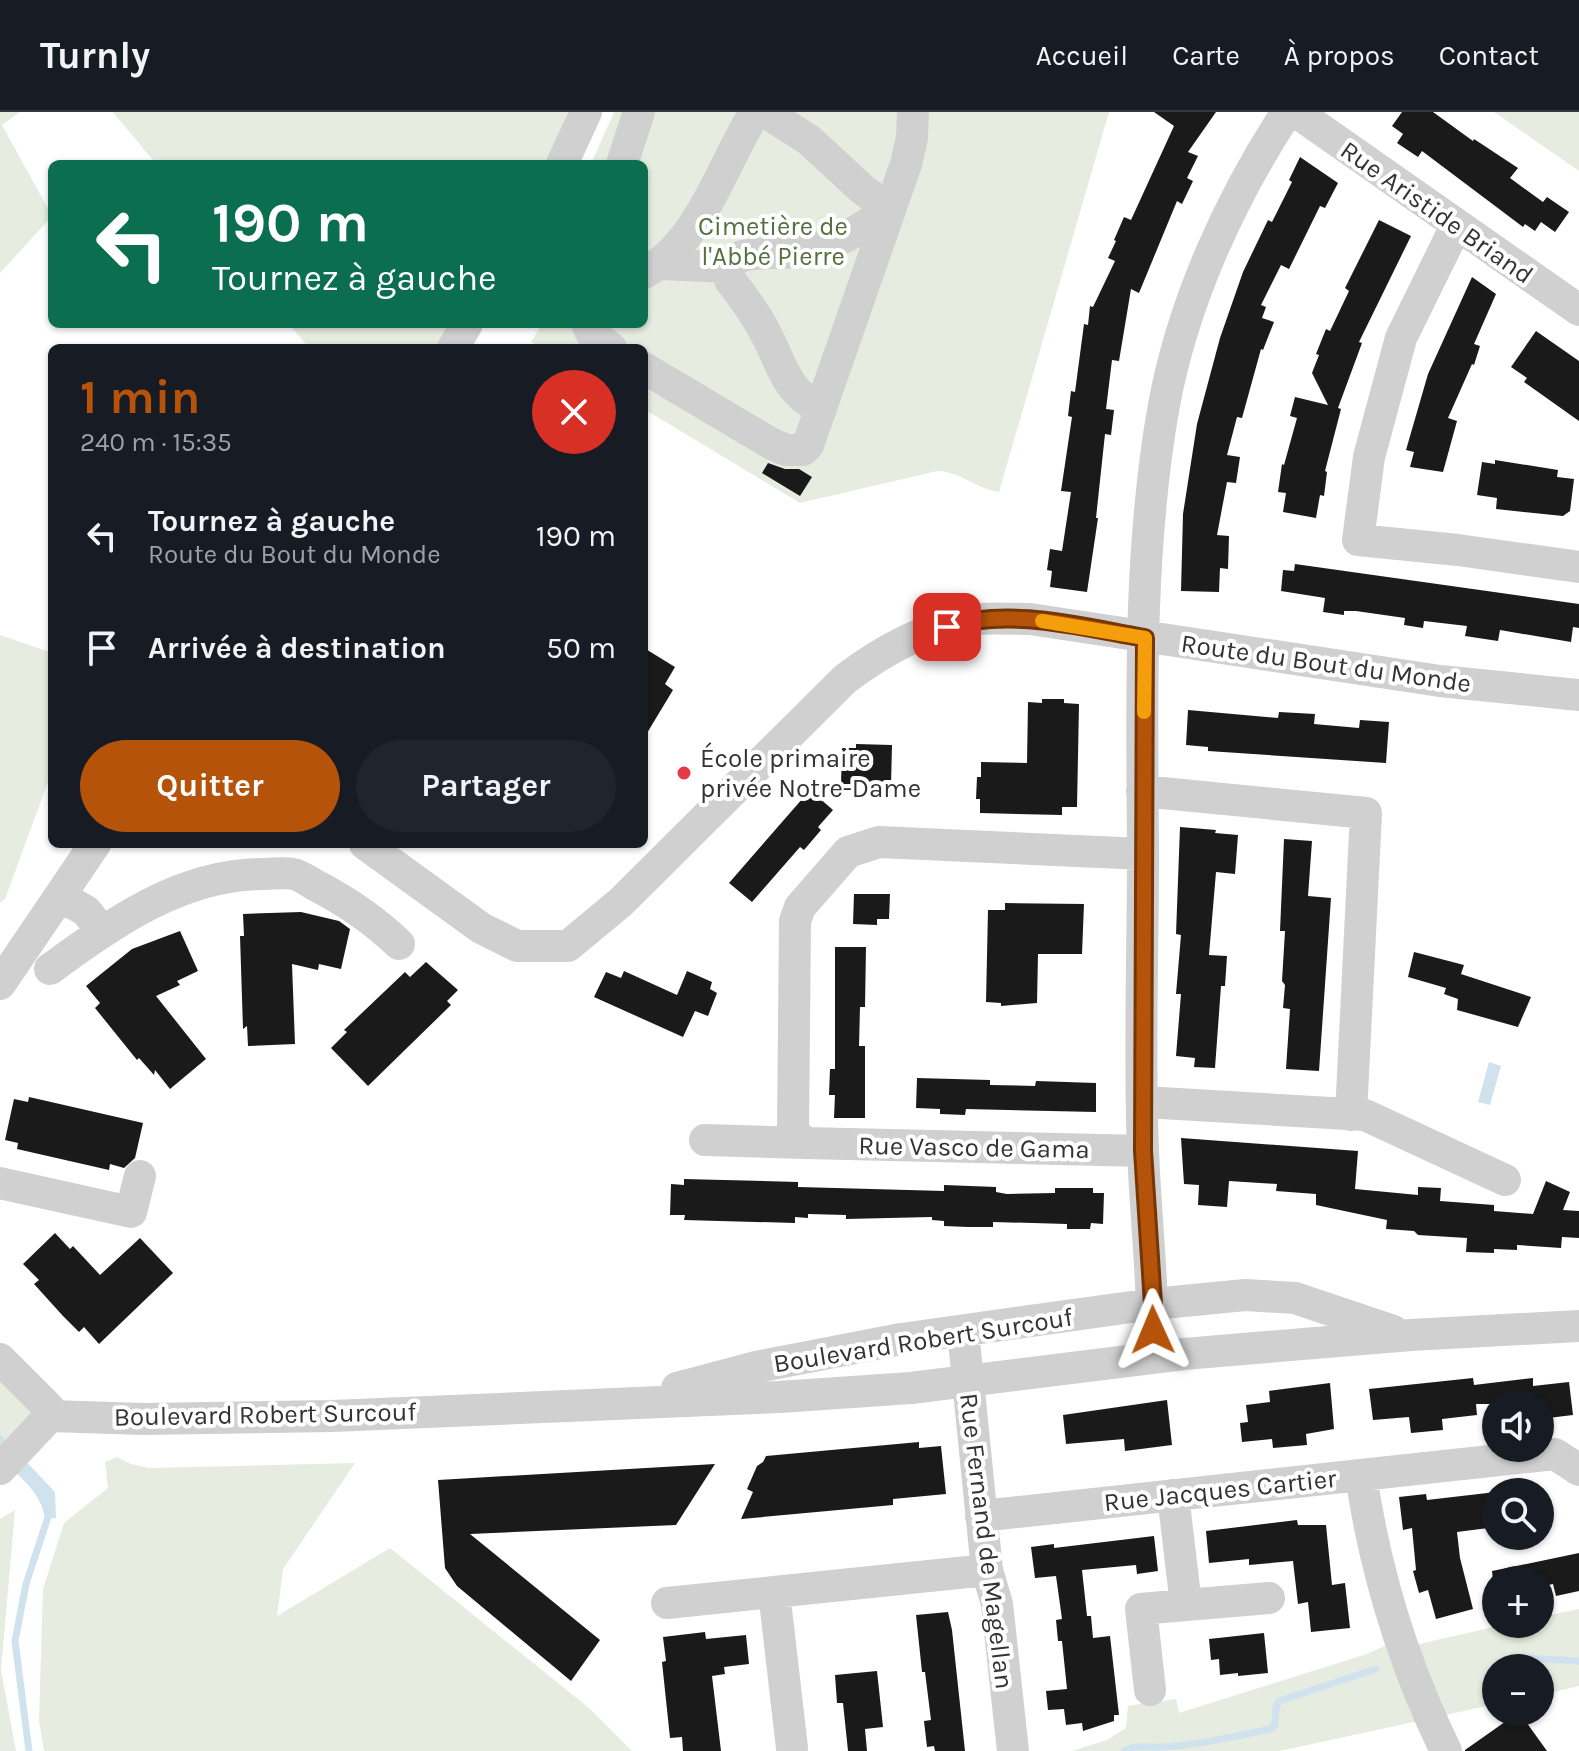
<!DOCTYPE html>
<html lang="fr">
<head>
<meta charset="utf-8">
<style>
	:root { --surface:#171b24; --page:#20242c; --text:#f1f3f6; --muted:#9ea1a6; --line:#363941; --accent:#b45309 }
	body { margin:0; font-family:Karla,sans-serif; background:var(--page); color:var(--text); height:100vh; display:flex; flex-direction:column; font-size:30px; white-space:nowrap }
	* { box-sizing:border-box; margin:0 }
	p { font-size:26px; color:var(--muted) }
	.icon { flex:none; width:44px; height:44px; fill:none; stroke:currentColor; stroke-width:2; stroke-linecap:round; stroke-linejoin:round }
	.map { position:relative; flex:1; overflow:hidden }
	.sheet { position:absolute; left:48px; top:232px; width:600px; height:504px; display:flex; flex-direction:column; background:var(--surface); border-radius:12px; box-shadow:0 2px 6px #0004 }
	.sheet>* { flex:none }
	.hud { position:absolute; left:48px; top:48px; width:600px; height:168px; border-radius:12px; box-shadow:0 2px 6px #0004; background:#0b6e4f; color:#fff; overflow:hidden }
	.buttons { position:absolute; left:1482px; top:1278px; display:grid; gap:16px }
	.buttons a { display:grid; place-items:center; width:72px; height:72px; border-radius:50%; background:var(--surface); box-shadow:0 2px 6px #0004; font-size:40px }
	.pin { position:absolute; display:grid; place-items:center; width:68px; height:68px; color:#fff; margin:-34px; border-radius:16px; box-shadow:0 4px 12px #0006 }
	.me { position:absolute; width:88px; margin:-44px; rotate:359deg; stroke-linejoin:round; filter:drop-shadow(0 0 6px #0008) }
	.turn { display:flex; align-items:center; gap:28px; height:168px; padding:0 32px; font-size:36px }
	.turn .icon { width:104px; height:104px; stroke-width:2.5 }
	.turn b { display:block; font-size:56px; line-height:68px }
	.round { display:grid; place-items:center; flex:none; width:84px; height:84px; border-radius:42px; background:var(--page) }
	.overview { display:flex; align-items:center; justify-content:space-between; height:136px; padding:0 32px }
	h1 { font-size:48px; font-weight:700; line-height:60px; color:var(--accent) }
	.button { display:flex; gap:16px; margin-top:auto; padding:16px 32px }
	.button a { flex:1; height:92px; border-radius:48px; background:var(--accent); color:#fff; font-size:32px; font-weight:700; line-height:92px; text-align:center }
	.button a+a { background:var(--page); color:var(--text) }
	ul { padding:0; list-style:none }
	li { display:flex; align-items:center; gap:24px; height:112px; padding:0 32px }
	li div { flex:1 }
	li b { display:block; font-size:30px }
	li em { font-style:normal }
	header { display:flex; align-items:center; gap:48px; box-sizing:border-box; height:112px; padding:0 40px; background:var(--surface); border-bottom:2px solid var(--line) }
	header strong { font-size:38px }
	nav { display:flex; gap:44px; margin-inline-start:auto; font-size:28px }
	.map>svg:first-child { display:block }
	.green { fill:#e6ecdf }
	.water { fill:#cfe2ee }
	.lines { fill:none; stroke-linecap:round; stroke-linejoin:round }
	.stream { stroke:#cfe2ee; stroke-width:7 }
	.building { fill:#1a1a1a }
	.minor { stroke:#d0d0d0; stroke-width:32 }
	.route-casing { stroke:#753606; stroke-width:20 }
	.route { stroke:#b45309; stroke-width:14 }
	.slow { stroke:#f59e0b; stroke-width:14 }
	.poi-dot { fill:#e63946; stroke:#fff; stroke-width:3 }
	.labels { text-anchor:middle; stroke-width:8; stroke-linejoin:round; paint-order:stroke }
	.street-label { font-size:26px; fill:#333; stroke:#fff }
	.park-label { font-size:26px; fill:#56703f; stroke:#fff }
	.poi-label { font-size:26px; fill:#333; stroke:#fff; text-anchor:start }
</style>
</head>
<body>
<header>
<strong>Turnly</strong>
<nav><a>Accueil</a><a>Carte</a><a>À propos</a><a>Contact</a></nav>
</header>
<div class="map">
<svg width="1579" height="1639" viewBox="0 0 1579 1639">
	<rect width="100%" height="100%" fill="#fff"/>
	<path class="green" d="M0,0H20L2,13L52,104L0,161Z
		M113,0H574L549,52H156Z
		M614,0H1109L999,380C974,376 962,360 937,359L800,391L644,297V236H541L531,230L542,212H644V52H591Z
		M1494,0H1579V59Z
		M289,212H451L435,236H309Z
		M0,523L52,541V659L5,787L0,791Z
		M0,1263L32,1301L7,1329L0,1322Z
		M117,1345L131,1352L149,1356L355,1351L283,1457L277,1504L390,1436L589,1596L632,1639H44L39,1608L43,1477L64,1411L108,1376L105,1350Z
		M15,1398L1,1558L16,1639H0V1407Z
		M1579,1497V1574L1540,1583V1556H1496V1592L1280,1639H1072L1107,1628L1126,1616L1128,1594L1176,1587L1179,1601L1367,1542L1384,1534L1419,1532L1507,1512H1540V1505Z"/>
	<path class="water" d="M1489,950L1501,954L1490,993L1478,990Z
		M0,1322L55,1380L56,1406H45C41,1380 19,1364 0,1346Z"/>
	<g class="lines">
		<path class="stream" d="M1525,1546L1579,1549
			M29,1639L15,1529L26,1472L48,1405L47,1399
			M1124,1639C1136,1632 1149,1636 1162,1635C1199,1633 1235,1624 1271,1617L1275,1613L1276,1595L1279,1589L1376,1557"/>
	</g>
	<path class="building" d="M1154,0H1216L1188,40L1198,44L1187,66L1193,69L1182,92L1177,89L1139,181L1131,177L1119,249L1112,248L1106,297L1114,298L1111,323L1105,322L1096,406H1098L1087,480L1050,475L1052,459L1047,458L1050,437L1062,439L1071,380L1061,379L1072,305L1068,304L1071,279L1075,280L1084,212L1088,213L1090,194L1093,195L1115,149L1108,146L1116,129L1114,128L1124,105L1131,108L1174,14Z
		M1402,0H1433L1473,29L1474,27L1518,56L1510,66L1543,90L1547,85L1569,100L1555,120L1541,110L1535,119L1525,112L1523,115L1422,39L1418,45L1397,31L1403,22L1392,14Z
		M1300,45L1338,71L1325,96L1320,94L1289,157L1281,153L1261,193L1266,195L1262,206L1274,210L1263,238L1261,237L1242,306L1237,305L1227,343L1240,345L1236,371L1227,370L1217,423L1229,424L1228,457L1220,456L1219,480L1181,479L1183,402L1197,312L1220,226L1243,160L1268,108L1272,110L1292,70L1289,68Z
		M1379,108L1411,124L1359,230L1362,231L1338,296L1341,297L1325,359L1327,360L1324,384L1320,383L1316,406L1283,400L1286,381L1278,380L1282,352L1284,353L1297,306L1290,304L1295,285L1328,293L1312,261L1319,243L1316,242L1326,217L1330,219L1349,179L1345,176Z
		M1472,165L1496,182L1474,232L1480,234L1474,253L1472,252L1448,306L1457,309L1443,360L1410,355L1414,340L1406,338L1428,262Z
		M1536,219L1579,249V309L1524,270L1527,266L1511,255Z
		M1495,348L1558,358L1557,365L1574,367L1570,399L1563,404L1496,397L1497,386L1477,383L1482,350L1495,352Z
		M768,351L785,357H799L812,365L800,384L762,361Z
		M1295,452L1579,492V516L1573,515L1571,530L1500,518L1498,529L1465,524L1467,514L1424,509L1423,516L1404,513L1405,506L1356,499H1344V503L1323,500L1325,486L1281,479L1283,458L1294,459Z
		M644,536L675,555L665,572L673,578L644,626Z
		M1042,587H1064V591L1079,592L1077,695H1062V703L980,701V687H976L977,665H981V650L1027,651L1028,590L1042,591Z
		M1188,598L1278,606L1279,600L1315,602L1314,612L1359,616L1360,608L1389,610L1386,651L1208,639V635L1186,633Z
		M856,632L892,633L891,673L841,672L842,636H856Z
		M810,678L833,698L818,715L821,718L804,738L800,735L752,790L729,771Z
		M1180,715L1216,718L1215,721L1238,723L1235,762L1216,760L1209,843L1227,844L1225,874H1221L1215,956L1194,955L1195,946L1176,944L1181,882H1176L1181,823L1176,822Z
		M1284,727L1312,729L1308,784L1331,786L1319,959L1286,957L1290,897L1283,896L1285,873L1282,869L1285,819H1280Z
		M854,782H890L889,807H877V813L853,812Z
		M1005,791L1084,792L1082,842H1038L1037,891L1001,894V891L986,890L988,798H1005Z
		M301,800L339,809L350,817L341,857L319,852L318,858L292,852L295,932L248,934L247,914L243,917L240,824H244L243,802Z
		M180,819L198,859L177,869L180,873L156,884L206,947L170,977L155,958L154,963L139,946L137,948L95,896L100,891L86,874L132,837Z
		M835,835H866L865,895H860L859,934H865V1006H834L835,983H829L830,957H835Z
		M1414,840L1464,853L1461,862L1531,885L1518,915L1457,898L1458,887L1444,882L1446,876L1408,865Z
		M426,850L458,878L447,889L451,893L368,974L331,936L347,920L344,918L405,860L410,865Z
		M624,859L677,883L687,859L712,870L710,877L717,881L708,904L695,899L683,925L594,885L606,860L621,866Z
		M917,966L990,968V973L1035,974L1036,969L1096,971V1000L966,997L965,1003L940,1002V997L916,996Z
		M29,985L143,1011L135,1046L124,1056L110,1052L109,1058L17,1037L18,1031L5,1028L14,987L28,990Z
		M1181,1026L1358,1039L1355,1077L1418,1083V1075L1441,1076L1440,1089L1494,1093V1099L1533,1102L1546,1069L1570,1080L1563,1098L1579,1099V1126L1562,1125L1561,1136L1517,1133V1138L1494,1137V1141L1466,1140L1467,1126L1418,1123L1414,1119L1386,1117L1387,1108L1316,1093V1082L1276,1079L1277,1072L1229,1069L1227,1095L1198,1093L1199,1073L1184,1072Z
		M684,1067L798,1070V1075L835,1076L944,1079V1073L996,1075V1080L1007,1082L1055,1081V1076H1093V1081H1104L1103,1112L1091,1111L1090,1117H1067V1112L993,1110V1115H968L944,1114V1109L932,1108V1105L846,1107V1103L808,1102V1106L795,1105V1111L684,1108L685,1103H670L671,1072L684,1073Z
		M55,1121L70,1137L73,1134L100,1163L140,1126L173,1161L99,1232L84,1215L79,1220L63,1204L34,1172L39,1168L23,1152Z
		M1473,1266L1474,1273L1533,1266V1274L1569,1270L1573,1303L1540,1307V1292H1476L1477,1303L1442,1307L1443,1318L1411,1321L1409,1305L1373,1308L1369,1277Z
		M1330,1271L1334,1317L1306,1322L1307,1333L1273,1336L1272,1327L1242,1330L1240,1311L1248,1310L1246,1293L1270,1290L1269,1279Z
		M1167,1288L1172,1333L1125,1339L1124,1327L1066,1332L1063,1303Z
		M919,1330V1336L941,1334L946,1382L893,1387V1393L741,1407L753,1380L747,1377L757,1354L763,1350L766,1344Z
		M715,1352L676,1413L470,1422L600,1528L571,1569L457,1474L445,1456L438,1368Z
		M1496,1380V1415L1457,1420L1460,1446L1473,1497L1436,1507L1428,1478L1419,1481L1413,1459L1416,1458L1412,1416L1403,1418L1399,1385L1426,1382L1427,1388Z
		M1297,1408L1298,1413H1326L1332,1473L1345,1471L1350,1516L1311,1520L1308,1490L1298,1492L1293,1449L1249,1453V1447L1209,1451L1206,1419Z
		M1154,1424L1158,1459L1137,1462L1136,1453L1082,1458L1087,1504H1091L1093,1526L1110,1524L1119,1603H1114V1609L1083,1619L1082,1611L1066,1613L1064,1597L1048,1598L1046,1579L1067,1577L1062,1529H1058L1056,1508L1062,1507L1056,1464L1035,1466L1031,1435L1054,1432V1436Z
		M1579,1441V1479L1556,1484L1553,1472L1540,1475V1468H1493L1492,1459Z
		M948,1500L952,1518L965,1639H935L934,1634L927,1635L924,1609L931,1608L925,1560H922L916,1503Z
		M705,1520L706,1527L746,1523L749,1552L724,1555L725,1562L712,1564L721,1639H683L682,1625L670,1626L662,1550L666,1549L663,1525Z
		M1264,1521L1268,1561L1238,1564V1561L1220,1563L1219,1547L1211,1548L1209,1527Z
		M877,1559L883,1615L865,1617L867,1639H848L843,1591H837L835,1563Z
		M1519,1600L1547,1639H1465V1638Z"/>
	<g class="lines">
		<path class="minor" d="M765,0L809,28L862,77L889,97C860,119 830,136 793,140C777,142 758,140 742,144C731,148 726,158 730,168C743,185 756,202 766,222C783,254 785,279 821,297
			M1296,0L1579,198
			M562,52L586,0
			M622,52L639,0
			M1456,114L1401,226L1369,345L1358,428L1458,438L1579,455
			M661,152L729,155
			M644,161C700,132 723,51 755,0
			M587,212L591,221L611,236
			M453,236L467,212
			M644,256L772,332L786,338H803L808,333L906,52L912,26L913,0
			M1142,679L1366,701L1351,1003
			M365,732L481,816L517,834H568L621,790L845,567C882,539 921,517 967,508C987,505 1009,507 1030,507L1440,569L1579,583
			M1143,742L879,730L848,740L800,795L795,809L793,1019L805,1031L1143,1039
			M60,784L86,799L102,819
			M50,857C113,811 181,762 263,762C272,762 284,760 293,762C300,763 308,769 315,773C346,789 374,808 399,832
			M0,872L95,732
			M1144,990L1365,1003L1505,1068
			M705,1028L805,1031
			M0,1071L131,1100L140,1064
			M963,1219L987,1458L997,1492L1013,1639
			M1152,1245C1154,1176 1146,1109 1143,1040C1139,941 1143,840 1143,740C1142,594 1138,436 1164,293C1183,190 1230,87 1287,0
			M0,1247L49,1296L50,1304
			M677,1276L756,1255L901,1227L1153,1192L1245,1183L1295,1186L1393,1219
			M50,1304L144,1307L332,1304L779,1285L911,1276L1184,1242L1411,1223L1579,1214
			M0,1357L50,1304
			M1361,1363L1555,1342L1579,1358
			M1173,1383L1186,1493L1269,1486
			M981,1404L1361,1363C1375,1460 1403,1551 1446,1639
			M667,1491L774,1480
			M1150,1578L1141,1497L1186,1493
			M792,1636L774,1480L987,1458"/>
	</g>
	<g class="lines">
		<g class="route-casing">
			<path id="route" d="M947,515C1010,495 1081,515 1145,526L1143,1039L1153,1192V1218"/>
		</g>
		<use href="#route" class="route"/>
		<path class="slow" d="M1042,509L1145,526L1144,600"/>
	</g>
	<circle class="poi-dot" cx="684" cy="661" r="8"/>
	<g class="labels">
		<g class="street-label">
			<text transform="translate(1437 100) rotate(35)" y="9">Rue Aristide Briand</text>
			<text transform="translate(1326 551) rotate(8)" y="9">Route du Bout du Monde</text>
			<text transform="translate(974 1035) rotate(1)" y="9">Rue Vasco de Gama</text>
			<text transform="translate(923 1228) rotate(-9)" y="9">Boulevard Robert Surcouf</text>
			<text transform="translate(265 1302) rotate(-1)" y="9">Boulevard Robert Surcouf</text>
			<text transform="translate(1220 1378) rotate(-6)" y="9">Rue Jacques Cartier</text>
			<text transform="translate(987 1429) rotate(83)" y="9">Rue Fernand de Magellan</text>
		</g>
		<g class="park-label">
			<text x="773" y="123">Cimetière de<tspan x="773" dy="30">l'Abbé Pierre</tspan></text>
		</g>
		<g class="poi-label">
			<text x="700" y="655">École primaire<tspan x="700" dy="30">privée Notre-Dame</tspan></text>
		</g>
	</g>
</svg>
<div class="buttons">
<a><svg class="icon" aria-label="sound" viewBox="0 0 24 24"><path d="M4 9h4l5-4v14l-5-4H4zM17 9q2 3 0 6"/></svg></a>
<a><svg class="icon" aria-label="search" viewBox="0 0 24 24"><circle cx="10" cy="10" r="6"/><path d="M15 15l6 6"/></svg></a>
<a>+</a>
<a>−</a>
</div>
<div class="pin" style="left:947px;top:515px;background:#d93025"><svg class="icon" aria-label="arrive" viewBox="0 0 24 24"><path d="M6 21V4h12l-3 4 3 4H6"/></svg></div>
<svg class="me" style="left:1153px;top:1218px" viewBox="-20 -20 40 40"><path d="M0-17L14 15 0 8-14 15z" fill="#b45309" stroke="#fff" stroke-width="4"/></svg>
<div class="hud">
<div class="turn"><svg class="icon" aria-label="left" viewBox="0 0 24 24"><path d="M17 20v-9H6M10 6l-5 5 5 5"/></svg><div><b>190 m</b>Tournez à gauche</div></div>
</div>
<section class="sheet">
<div class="overview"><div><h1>1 min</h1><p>240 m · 15:35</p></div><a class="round" style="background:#d93025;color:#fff"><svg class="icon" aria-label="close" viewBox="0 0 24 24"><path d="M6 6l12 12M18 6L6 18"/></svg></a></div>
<ul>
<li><svg class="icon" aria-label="left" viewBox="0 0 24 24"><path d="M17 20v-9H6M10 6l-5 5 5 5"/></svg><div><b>Tournez à gauche</b><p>Route du Bout du Monde</p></div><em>190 m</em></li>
<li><svg class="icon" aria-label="arrive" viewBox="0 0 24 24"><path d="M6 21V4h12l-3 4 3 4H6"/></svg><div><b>Arrivée à destination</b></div><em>50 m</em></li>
</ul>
<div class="button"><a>Quitter</a><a>Partager</a></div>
</section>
</div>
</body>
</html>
